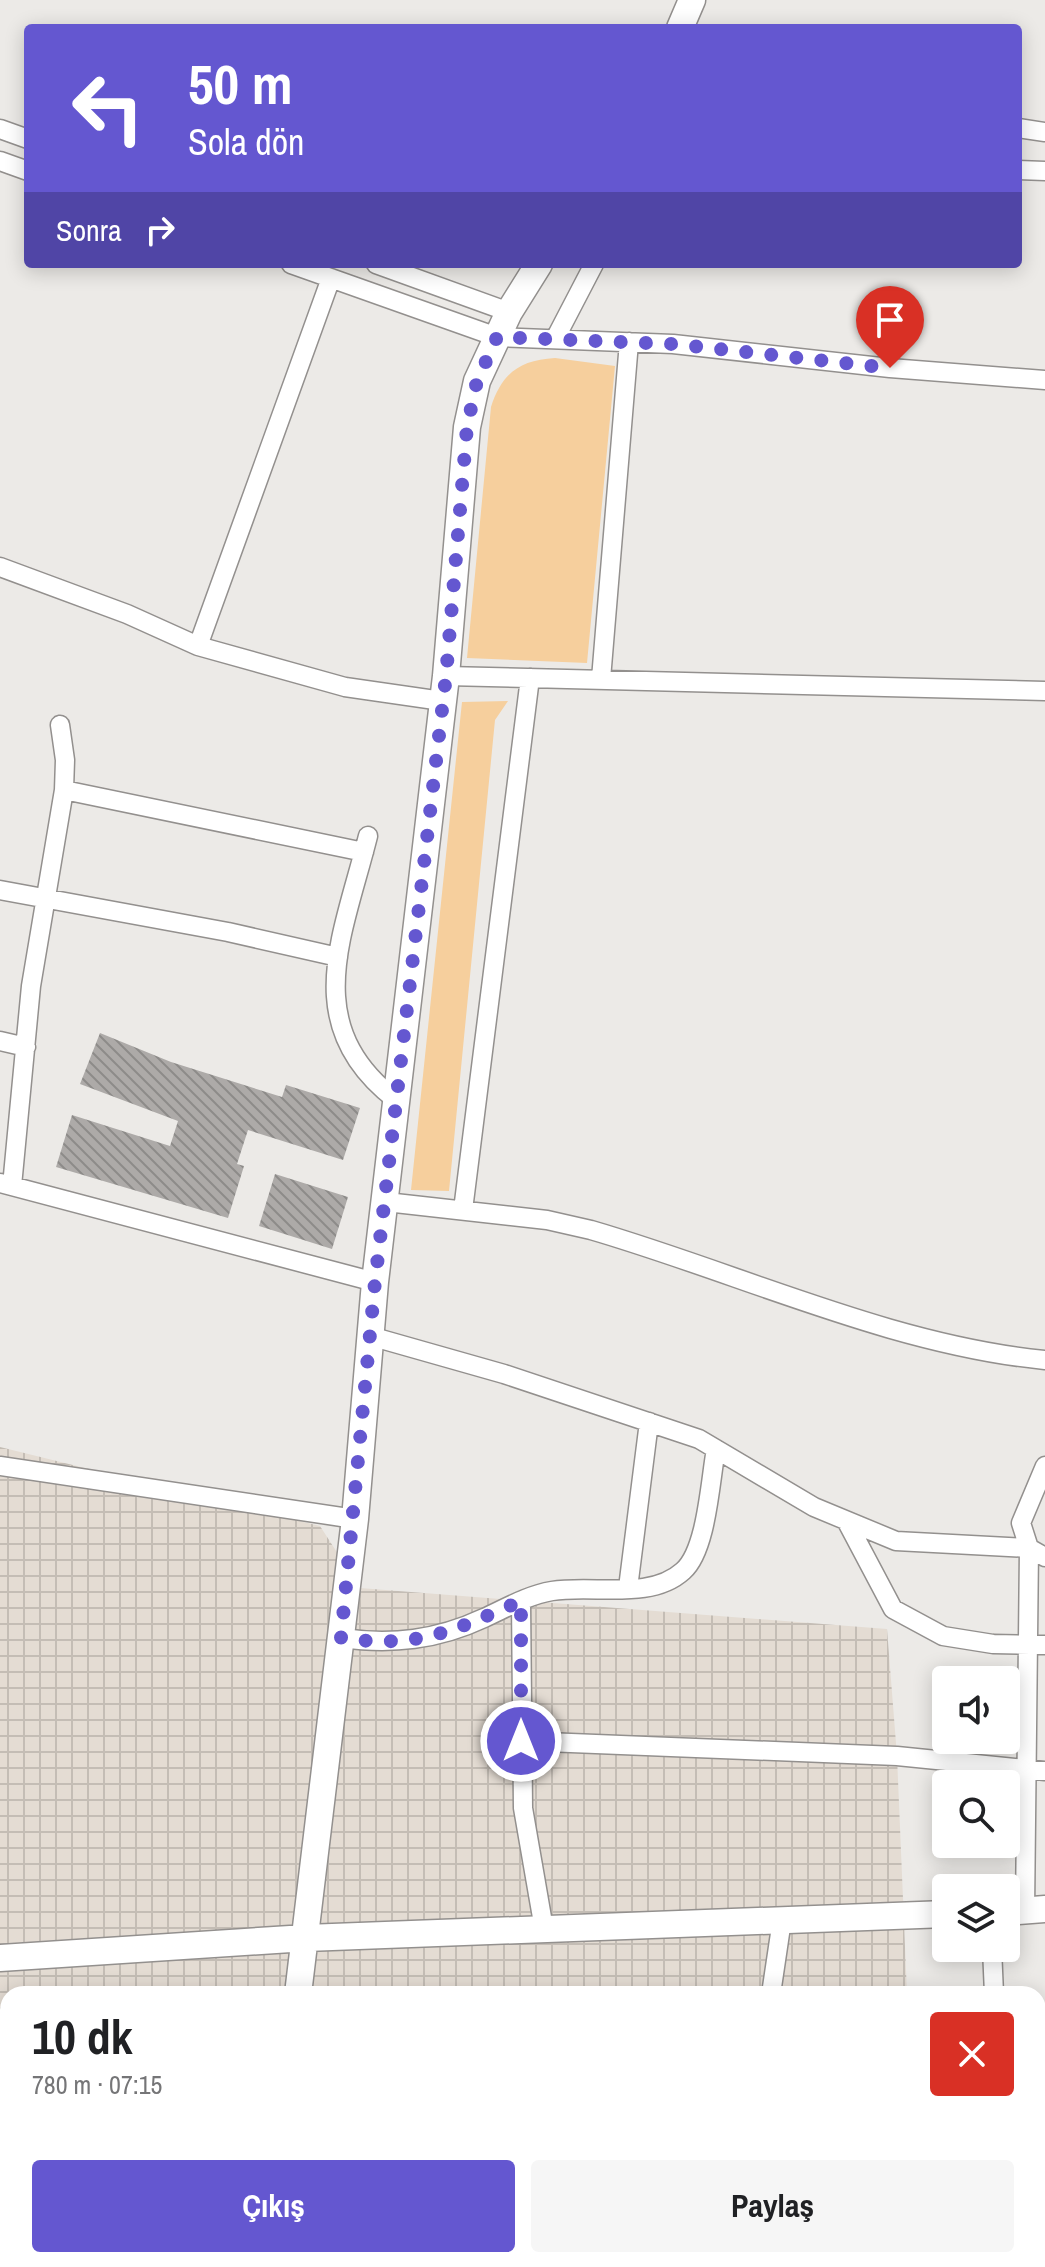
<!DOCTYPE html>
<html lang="tr">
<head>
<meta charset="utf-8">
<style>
	:root { --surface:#fff; --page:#f6f6f6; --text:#202124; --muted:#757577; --accent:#6457d0 }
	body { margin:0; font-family:"Archivo Narrow",sans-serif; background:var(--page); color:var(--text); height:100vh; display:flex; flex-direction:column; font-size:30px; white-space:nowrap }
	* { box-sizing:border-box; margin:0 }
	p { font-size:26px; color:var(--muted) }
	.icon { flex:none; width:44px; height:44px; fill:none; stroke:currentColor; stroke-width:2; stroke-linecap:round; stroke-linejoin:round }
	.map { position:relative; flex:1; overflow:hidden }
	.side { position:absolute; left:0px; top:1986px; width:1046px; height:282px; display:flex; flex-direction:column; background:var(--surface); border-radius:24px 24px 0 0; box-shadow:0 4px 20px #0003 }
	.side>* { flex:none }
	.banner { position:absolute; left:24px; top:24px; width:998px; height:244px; border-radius:8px; box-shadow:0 4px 20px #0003; background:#6457d0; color:#fff; overflow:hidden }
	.fabs { position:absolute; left:932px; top:1666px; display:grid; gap:16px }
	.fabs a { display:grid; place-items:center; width:88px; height:88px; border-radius:8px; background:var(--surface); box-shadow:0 4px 20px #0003; font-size:40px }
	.pin { position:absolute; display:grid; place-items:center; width:68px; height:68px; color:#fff; margin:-82px -34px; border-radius:50% 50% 50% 0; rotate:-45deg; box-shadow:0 0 8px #0007 }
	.pin .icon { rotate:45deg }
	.me { position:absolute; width:88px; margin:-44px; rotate:0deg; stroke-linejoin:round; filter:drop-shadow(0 0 6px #0008) }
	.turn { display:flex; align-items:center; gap:28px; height:168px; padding:0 32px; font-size:36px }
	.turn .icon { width:104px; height:104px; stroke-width:2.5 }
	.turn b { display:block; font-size:56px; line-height:68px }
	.then { display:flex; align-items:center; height:76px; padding:0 32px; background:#0003; gap:16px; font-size:30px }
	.round { display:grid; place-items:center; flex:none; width:84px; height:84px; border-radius:8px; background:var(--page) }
	.head { display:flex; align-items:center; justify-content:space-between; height:136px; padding:0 32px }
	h1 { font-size:48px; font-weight:800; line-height:60px }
	.action { display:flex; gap:16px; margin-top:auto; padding:16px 32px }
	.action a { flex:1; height:92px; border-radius:8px; background:var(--accent); color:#fff; font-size:32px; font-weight:800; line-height:92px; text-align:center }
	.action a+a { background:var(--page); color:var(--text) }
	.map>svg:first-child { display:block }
	.industrial { fill:url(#industrial-grid) }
	.green { fill:#f6cf9d }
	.building { fill:url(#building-back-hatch) }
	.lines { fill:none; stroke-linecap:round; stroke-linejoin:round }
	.street-casing { stroke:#93908e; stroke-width:21 }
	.secondary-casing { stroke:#93908e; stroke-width:29 }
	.highway-casing { stroke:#93908e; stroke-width:37 }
	.street { stroke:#fff; stroke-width:18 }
	.secondary { stroke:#fff; stroke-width:26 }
	.highway { stroke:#fff; stroke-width:34 }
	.route { stroke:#6457d0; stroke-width:14; stroke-dasharray:0 25.2 }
</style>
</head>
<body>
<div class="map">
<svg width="1045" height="2267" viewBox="0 0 1045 2267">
	<defs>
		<pattern id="industrial-grid" width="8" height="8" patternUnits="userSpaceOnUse" patternTransform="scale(2)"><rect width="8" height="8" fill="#e4dcd3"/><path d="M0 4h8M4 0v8" fill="none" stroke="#c4bdb5"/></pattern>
		<pattern id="building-back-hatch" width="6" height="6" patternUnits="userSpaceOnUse" patternTransform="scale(2)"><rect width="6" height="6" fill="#adaaa8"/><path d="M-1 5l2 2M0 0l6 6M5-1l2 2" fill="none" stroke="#8d8b89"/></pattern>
	</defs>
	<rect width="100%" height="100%" fill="#eceae7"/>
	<path class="industrial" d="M0,1447L320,1526L360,1588L887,1629L897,1756L907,1994H8V2260H918L919,2267H0Z"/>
	<path class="green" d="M555,358L615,366L587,663L467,658L491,407C502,373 520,360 555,358Z
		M508,701L495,720L449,1191L411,1190L462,702Z"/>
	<path class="building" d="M100,1033L171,1062L282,1097L286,1085L360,1108L343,1160L248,1130L237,1164L244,1166L228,1218L56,1167L72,1115L170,1146L178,1121L80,1084Z
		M275,1174L348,1197L332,1249L259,1226Z"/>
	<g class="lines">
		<g class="street-casing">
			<path id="street" d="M1018,128L1045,132
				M0,129L28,139
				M0,161L28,171
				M1018,170L1045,171
				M291,264L497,337L673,344L890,368L1045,380
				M376,264L509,312
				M555,339L594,264
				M0,567L127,614L198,646L345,687L442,701
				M198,646L331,278
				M446,676L1045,691
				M601,679L629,342
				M64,790L364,852
				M368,836C343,936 298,1025 396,1100
				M0,890L228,932L338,957
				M0,1041L26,1047
				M0,1183L375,1282
				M12,1186L31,986L64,790L65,760L60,725
				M386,1202L547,1220L591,1230C739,1273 891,1345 1045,1360
				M463,1210L530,678
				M370,1336L504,1374L699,1439L814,1507L896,1541L1029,1548L1045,1557
				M0,1466L355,1519
				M848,1524L893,1609L943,1636L993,1644L1045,1645
				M628,1588L649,1422
				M521,1601L523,1808L544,1929
				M341,1638C392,1645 437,1640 484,1618C506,1608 528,1595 552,1591C593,1584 650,1601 683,1571C707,1550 710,1481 716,1449
				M521,1741L897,1756L1045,1771
				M1025,1911L1029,1548L1021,1523L1045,1466
				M992,1948L994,1994
				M771,1994L782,1920
				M0,2051L8,2074
				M719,2260V2267
				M572,2267L573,2260
				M639,2267V2260
				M1039,2267V2098"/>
		</g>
		<g class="secondary-casing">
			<path id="secondary" d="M680,28L692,0
				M1006,1912L1045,1909
				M0,1958L306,1938L946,1914
				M298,1994L355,1519L375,1282L446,676L467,427L477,381L509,312L539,264
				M270,2267V2260"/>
		</g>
		<g class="highway-casing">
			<path id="highway" d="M0,2261L51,2267"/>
		</g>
		<use href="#street" class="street"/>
		<use href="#secondary" class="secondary"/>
		<use href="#highway" class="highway"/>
	</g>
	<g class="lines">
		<path class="route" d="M521,1741V1601C452,1631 419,1649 341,1638L375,1282L446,676L467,427L477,381L497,337L673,344L890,368"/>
	</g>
</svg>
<div class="fabs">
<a><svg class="icon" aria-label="sound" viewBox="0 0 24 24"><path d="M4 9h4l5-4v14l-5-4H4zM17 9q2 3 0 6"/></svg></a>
<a><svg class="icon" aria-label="search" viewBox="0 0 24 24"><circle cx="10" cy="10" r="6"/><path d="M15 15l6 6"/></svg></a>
<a><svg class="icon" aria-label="layers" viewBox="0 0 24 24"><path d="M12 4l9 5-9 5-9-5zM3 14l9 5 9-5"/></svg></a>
</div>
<div class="pin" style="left:890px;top:368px;background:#d93025"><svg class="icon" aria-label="arrive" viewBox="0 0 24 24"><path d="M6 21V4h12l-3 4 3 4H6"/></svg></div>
<svg class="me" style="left:521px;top:1741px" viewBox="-20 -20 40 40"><circle r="17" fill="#6457d0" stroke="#fff" stroke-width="3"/><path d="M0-11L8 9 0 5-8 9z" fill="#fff"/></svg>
<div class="banner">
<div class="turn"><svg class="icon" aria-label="left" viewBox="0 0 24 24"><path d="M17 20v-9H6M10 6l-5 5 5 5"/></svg><div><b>50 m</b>Sola dön</div></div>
<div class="then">Sonra<svg class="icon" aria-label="right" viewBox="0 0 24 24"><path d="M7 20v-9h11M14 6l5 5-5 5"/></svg></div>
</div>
<section class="side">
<div class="head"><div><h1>10 dk</h1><p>780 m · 07:15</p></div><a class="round" style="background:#d93025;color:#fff"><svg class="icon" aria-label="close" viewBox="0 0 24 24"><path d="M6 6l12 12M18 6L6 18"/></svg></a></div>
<div class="action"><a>Çıkış</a><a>Paylaş</a></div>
</section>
</div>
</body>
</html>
